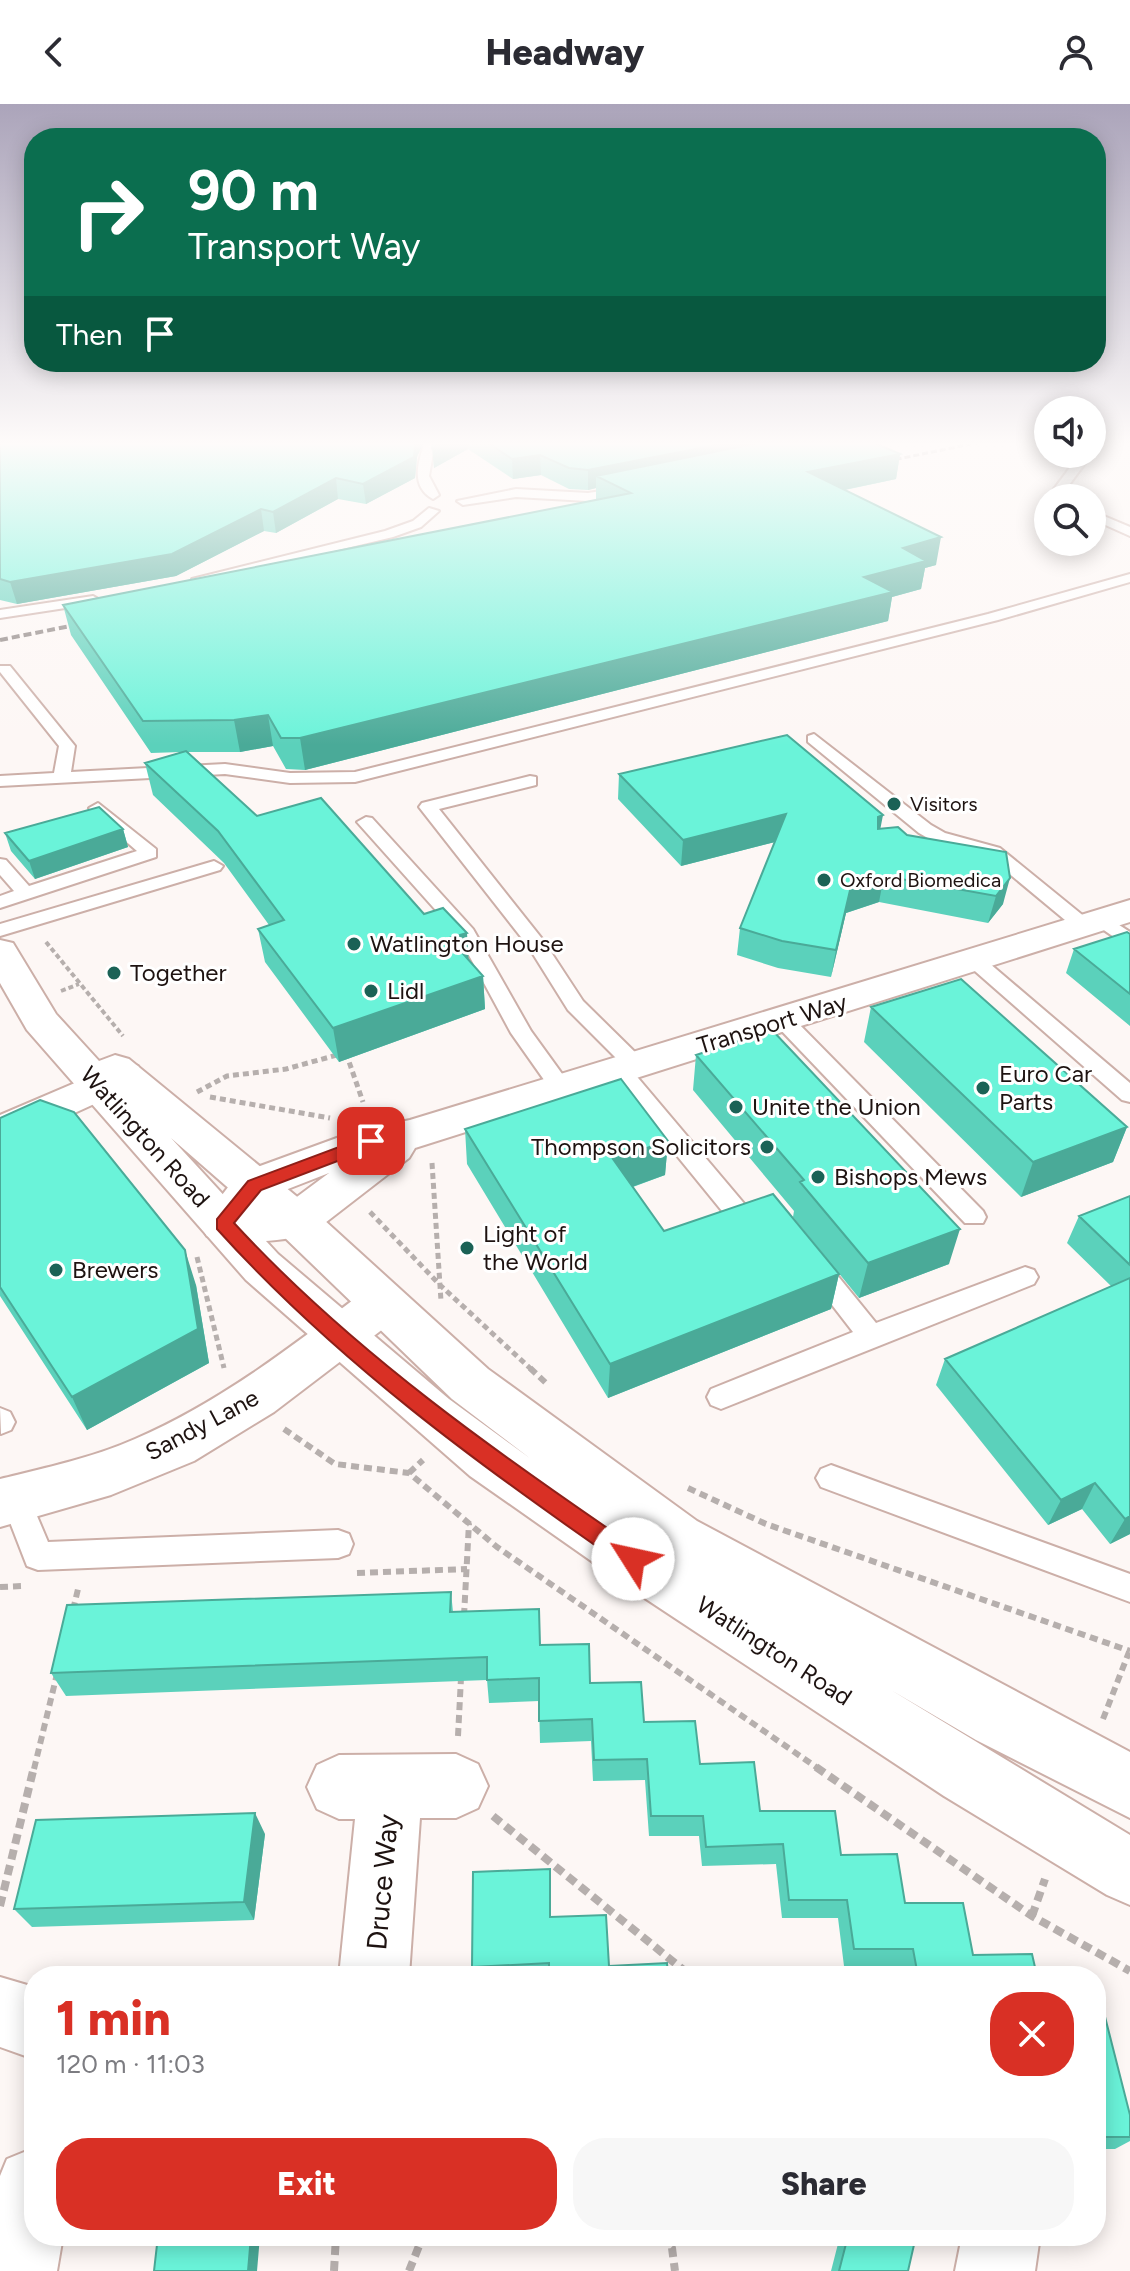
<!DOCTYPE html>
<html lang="en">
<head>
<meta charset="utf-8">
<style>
	:root { --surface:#fff; --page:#f7f7f7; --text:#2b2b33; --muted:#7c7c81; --accent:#d93025 }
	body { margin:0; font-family:Figtree,sans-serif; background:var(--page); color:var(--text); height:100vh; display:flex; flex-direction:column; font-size:30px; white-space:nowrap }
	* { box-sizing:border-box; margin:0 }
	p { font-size:26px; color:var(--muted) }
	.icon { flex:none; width:44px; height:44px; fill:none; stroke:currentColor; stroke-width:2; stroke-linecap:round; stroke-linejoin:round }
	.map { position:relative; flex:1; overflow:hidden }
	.details { position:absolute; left:24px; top:1862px; width:1082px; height:280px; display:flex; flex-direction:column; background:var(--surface); border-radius:32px; box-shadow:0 4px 20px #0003 }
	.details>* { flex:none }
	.hud { position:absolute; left:24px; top:24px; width:1082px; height:244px; border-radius:32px; box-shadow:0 4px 20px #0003; background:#0b6e4f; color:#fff; overflow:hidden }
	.fabs { position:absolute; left:1034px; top:292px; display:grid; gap:16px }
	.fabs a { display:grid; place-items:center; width:72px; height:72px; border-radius:50%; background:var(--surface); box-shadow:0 4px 20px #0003; font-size:40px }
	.pin { position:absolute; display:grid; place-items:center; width:68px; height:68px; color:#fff; margin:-34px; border-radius:16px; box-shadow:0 4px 12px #0006 }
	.me { position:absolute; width:88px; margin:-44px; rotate:305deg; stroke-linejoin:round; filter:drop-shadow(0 0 6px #0008) }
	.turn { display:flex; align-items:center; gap:28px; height:168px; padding:0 32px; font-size:36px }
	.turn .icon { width:104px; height:104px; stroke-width:2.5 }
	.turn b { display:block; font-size:56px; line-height:68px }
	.then { display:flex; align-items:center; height:76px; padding:0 32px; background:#0003; gap:16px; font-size:30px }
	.round { display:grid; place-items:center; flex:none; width:84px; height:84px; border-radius:32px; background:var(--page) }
	.overview { display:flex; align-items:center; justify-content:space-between; height:136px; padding:0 32px }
	h1 { font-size:48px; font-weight:800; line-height:60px; color:var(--accent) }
	.primary-button { display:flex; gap:16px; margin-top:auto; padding:16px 32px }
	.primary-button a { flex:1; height:92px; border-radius:32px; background:var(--accent); color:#fff; font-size:32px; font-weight:800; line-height:92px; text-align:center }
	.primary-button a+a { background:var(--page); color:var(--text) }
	header { display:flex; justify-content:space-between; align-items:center; height:104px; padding:0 32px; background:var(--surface); font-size:36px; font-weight:800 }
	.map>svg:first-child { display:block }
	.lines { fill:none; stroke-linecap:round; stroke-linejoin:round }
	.service-casing { stroke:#ccafa8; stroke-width:4 }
	.minor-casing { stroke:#ccafa8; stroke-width:4 }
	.secondary-casing { stroke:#ccafa8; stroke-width:4 }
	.path-far3 { stroke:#b6afad; stroke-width:4; stroke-dasharray:5 3; stroke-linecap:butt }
	.path-far2 { stroke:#b6afad; stroke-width:5; stroke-dasharray:6 4; stroke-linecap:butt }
	.path-far1 { stroke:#b6afad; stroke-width:6; stroke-dasharray:8 5; stroke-linecap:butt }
	.path { stroke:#b6afad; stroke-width:8; stroke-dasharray:10 6; stroke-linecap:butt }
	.service { fill:#fff; fill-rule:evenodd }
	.minor { fill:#fff; fill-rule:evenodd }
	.secondary { fill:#fff; fill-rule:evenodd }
	.rail-far1 { stroke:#8a817f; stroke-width:3; stroke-dasharray:6 3; stroke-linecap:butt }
	.rail { stroke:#8a817f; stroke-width:4; stroke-dasharray:8 4; stroke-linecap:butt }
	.wall { fill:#5bd1bb }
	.shaded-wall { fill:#4aaa98 }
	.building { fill:#6af3d9; stroke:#4aaa98; stroke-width:2 }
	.route { fill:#d93025; stroke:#8d1f18; stroke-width:2 }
	.poi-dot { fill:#1b6256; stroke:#fff; stroke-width:3 }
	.labels { text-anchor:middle; stroke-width:6; stroke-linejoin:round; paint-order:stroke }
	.far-poi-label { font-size:20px; fill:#1e1311; stroke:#fff; text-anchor:start }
	.poi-label { font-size:24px; fill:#1e1311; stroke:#fff; text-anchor:start }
	.street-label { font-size:24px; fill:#1e1311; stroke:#fff }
	.near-street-label { font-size:28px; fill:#1e1311; stroke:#fff }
</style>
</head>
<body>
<header><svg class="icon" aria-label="back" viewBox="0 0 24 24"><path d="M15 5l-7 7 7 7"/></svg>Headway<svg class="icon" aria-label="person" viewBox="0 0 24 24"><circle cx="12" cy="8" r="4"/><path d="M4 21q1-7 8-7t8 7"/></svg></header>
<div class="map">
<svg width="1130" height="2167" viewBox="0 0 1130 2167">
	<rect width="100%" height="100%" fill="#fdf7f5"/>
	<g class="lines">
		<g class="service-casing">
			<path id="service" d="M425,338H435L429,372L439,391L433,395C410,382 418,358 425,338Z
				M1080,350H1092L1063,389L1064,394H1052L1051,389Z
				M628,383L634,386L632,388L588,397L516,393L463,401L457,397L516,385L588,389Z
				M429,404L439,407L421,423L393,433L199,479L192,475L385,427L413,417Z
				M1092,407L1130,423V432L1092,415Z
				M1130,470V478L998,516L355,678L290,679L225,670L0,682V672L54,669L59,642L0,568V562H10L75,642L71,668L225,660L290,669L355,668L988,510Z
				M93,492L100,496L98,499L0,514V506Z
				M814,630L931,721L945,729L1000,744L1091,818L1094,822L1091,826H1077L988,752L933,737L919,729L808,638V632Z
				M530,672L536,673V681L439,705L543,836L583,897L644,957L647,962L644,967L633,968L747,1103L770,1107L773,1113L770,1119L761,1122L731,1118L612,972L609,967L612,962L622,960L568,906L528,842L419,703L422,699Z
				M98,699L156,745V753L0,804V792L14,787L0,771V755L6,756L29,782L137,747L92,708L89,704Z
				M366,713L372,714L473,825L531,927L573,985L570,990H554L511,929L458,831L357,718Z
				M214,757L223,762L220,766L0,832V820Z
				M1102,810L1130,828V844L1095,820L1092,816L1095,812Z
				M975,851L982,853L1130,979V998L1122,996L968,861L965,857L968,853Z
				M784,910L791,912L983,1107L986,1113L983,1119H965L777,922L773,917L777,912Z
				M815,1152L824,1155L876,1219L1025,1163L1034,1166L1038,1173L1034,1180L731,1301L721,1305L711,1301L707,1293L711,1285L853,1228L802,1162L806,1155Z
				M0,1304L10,1308L15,1318L11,1326L1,1330Z
				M831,1361L1130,1470V1498L821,1383L816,1374L821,1365Z
				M16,1382L26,1386L48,1438L338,1426L349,1430L353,1440L349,1450L338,1454L38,1466L27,1462L1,1395L6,1386Z"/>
		</g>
		<g class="minor-casing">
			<path id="minor" d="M1130,796V818L415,1044L409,1054L312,1129C282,1138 237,1141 207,1132L200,1120L238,1070L356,1027L410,1016ZM329,1069L286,1101L262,1102L270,1092Z
				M124,958L138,962L144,971L138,980L0,1043V1011Z
				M383,1180L400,1186L407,1199L400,1212L274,1308L194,1357L111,1391L0,1423V1375C45,1364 92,1354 135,1335C219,1299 294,1241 366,1186Z
				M456,1650L478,1660L488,1682L478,1704L456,1714H420L409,1872H339L355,1715H339L317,1705L307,1683L317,1661L339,1651Z
				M0,1873L34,1883V1955L0,1943Z
				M34,2044V2132H63L57,2167H0V2072L7,2055Z
				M962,2132H1040L1035,2167H955Z"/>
		</g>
		<g class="secondary-casing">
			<path id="secondary" d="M0,836L13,839L56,910L99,957L115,951L129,955L312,1105L488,1265L697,1417L1130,1648V1714L976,1636L891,1586L1130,1731V1801L1107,1791L944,1692L637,1489L470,1372L246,1176L27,926L0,879ZM171,1034L280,1129L452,1295L531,1355L449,1295L278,1150Z"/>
		</g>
		<path class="path-far3" d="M46,838L123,932
			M61,887L79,880"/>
		<path class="path-far2" d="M346,949L363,998
			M197,988L227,972L286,965L337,951
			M210,993L330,1014
			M432,1059L441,1197
			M370,1108L440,1181L532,1266
			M197,1153L224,1264"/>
		<path class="path-far1" d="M530,1264L547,1280
			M284,1325L335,1360L409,1369L497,1443L819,1665
			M409,1369L423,1356
			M688,1384L766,1420L1130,1547
			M357,1469L467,1465
			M0,1483L23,1482
			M73,1506L78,1485
			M464,1512L469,1419
			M1103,1615L1129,1548
			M458,1632L461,1574
			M34,1665L57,1570"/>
		<path class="path" d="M816,1663L1032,1812L1130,1867
			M493,1712L691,1872
			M0,1802L34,1663
			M1032,1812L1045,1775
			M660,2132L672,2144L675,2167
			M334,2167L336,2132
			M409,2167L423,2132"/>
		<use href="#service" class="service"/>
		<use href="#minor" class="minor"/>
		<use href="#secondary" class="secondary"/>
		<path class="rail-far1" d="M878,359L981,338"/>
		<path class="rail" d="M0,536L90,518"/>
	</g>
	<path class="wall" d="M0,338L417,353L415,374L366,400L338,395L276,429L264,427L176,472L17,500L0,496Z
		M433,338H872L900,350L896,375L845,386L936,461L925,464L921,485L892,493L888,517L305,666L286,665L273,642L240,648H188L257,712L424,810L483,872L485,905L339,958L265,858L258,825L269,821L224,759L153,691L145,659L181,648L151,649L71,531L63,501L596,396V384L588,386L569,385L541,371L513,375L468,345L434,364Z
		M619,670L907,731L1006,748L1003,800L988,819L879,798L846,809L831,873L778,864L737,851L740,824L775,738L681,762L618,695Z
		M123,725L128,743L35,775L11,747L5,729Z
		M1130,830V922L1066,869L1074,845Z
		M871,903L1127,1023L1113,1058L1021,1093L864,938Z
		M696,951L949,1160L859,1194L793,1113L794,1107L693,986Z
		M0,1014L196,1181L209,1259L87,1326L0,1192Z
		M465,1025L668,1037L665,1071L633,1083L664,1127L839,1170L831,1205L608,1294L467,1060Z
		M1130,1092V1430L1110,1440L1082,1405L1048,1421L936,1281L945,1255L1111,1182L1067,1139L1079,1112Z
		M451,1488L453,1508L540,1541L700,1660L760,1707L841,1751L973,1851L1037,1872H903L902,1862H844L838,1814H782L776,1760L702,1762L699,1732H649L645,1676L593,1677L591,1637L540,1639L539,1597L489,1599L487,1576L66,1592L51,1569Z
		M265,1730L254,1816L32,1823L14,1805Z
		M551,1813L609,1862L668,1872H473L472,1863Z
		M1096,1901L1130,2011V2037L1115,2045H1096Z
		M840,2132H916L908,2167H831Z"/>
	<path class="shaded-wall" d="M415,338H424L417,353L415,374L366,400L363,380Z
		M443,338H468V345L434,364L432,344Z
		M731,338H816L596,372V384L588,386V366Z
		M900,350L896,375L805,394L808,368Z
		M540,351L541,371L513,375L512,355Z
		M336,374L338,395L276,429L273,408Z
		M261,405L264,427L176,472L17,500L10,478Z
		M941,433L936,461L925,464L921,485L892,493L888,517L305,666L300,634L864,473L903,444Z
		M268,611L273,642L240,648L234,616Z
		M786,710L783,736L681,762L683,736Z
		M883,711L878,737V713Z
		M123,725L128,743L35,775L29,757Z
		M884,772L879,798L846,809L831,873L836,846L851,782Z
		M1010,774L1003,800L988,819L996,792Z
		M467,829L469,862L449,834Z
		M483,872L485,905L339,958L333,924Z
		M1127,1023L1113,1058L1021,1093L1033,1058Z
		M668,1037L665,1071L612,1090L613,1055Z
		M960,1125L949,1160L859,1194L868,1159Z
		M185,1146L196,1181L209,1259L87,1326L72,1293Z
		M839,1170L831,1205L608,1294L610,1260Z
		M1095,1379L1082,1405L1048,1421L1061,1396Z
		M1130,1412V1430L1110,1440L1125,1415Z
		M255,1709L265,1730L254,1816L244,1798Z
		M251,2132H260L257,2167H248Z"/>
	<path class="building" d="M0,338H415L414,353L363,380L336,374L273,408L261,405L172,450L10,478L0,475Z
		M433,338H443L432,344Z
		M487,338H731L588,366L569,364L540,351L512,355Z
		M763,338H872L900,350L808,368L941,433L903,444L926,457L864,473L893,488L300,634H281L268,611L234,616L143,617L63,501L631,389L596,372Z
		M787,631L883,711L878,713V725L898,723L907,731L1006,748L1010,774L996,792L884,772L851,782L836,846L782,837L740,824L786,710L683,736L619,670Z
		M186,647L257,712L321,694L424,810L443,804L467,829L449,834L483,872L333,924L258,825L284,816L218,727L145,659Z
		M99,703L123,725L29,757L5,729Z
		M1127,828L1130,830V890L1074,845Z
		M961,875L1127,1023L1033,1058L871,903Z
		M772,926L960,1125L868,1159L800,1078L804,1076L696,951Z
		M621,975L668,1037L613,1055L664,1127L773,1090L839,1170L610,1260L465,1025Z
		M40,996L74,1008L185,1146L198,1225L72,1293L0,1183V1014Z
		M1130,1092V1161L1079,1112Z
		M1130,1174V1412L1125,1415L1095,1379L1061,1396L945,1255Z
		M451,1488L450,1508L539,1505L540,1541L589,1540L590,1579L641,1578L644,1618L695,1617L700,1660L754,1658L760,1707H835L841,1751L897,1750L905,1799H963L973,1851L1032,1850L1037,1872H918L913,1845H854L847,1796H789L783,1740L706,1743L703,1712H651L647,1655L594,1656L592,1615L539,1617V1574L487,1576V1553L51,1569L67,1501Z
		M255,1709L244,1798L14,1805L36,1716Z
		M550,1765V1813L606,1811L609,1862L667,1859L668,1872H549V1859L472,1863L473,1768Z
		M1096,1901H1102L1130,2011V2033H1096Z
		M158,2132H251L248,2167H154Z
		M848,2132H916L908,2167H839Z"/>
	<linearGradient id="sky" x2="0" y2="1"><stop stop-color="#aba4ba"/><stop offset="0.53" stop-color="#fefbfa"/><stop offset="1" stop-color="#fefbfa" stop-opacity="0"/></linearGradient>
	<rect width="1130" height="641" fill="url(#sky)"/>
	<path class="route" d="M371,1031L377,1033V1042L261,1086L234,1119C352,1247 498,1350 641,1447L645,1455L641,1462L633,1465L625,1462C480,1362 335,1256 217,1125V1115L248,1077Z"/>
	<g class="poi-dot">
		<circle cx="894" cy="700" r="8"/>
		<circle cx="824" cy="776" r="8"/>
		<circle cx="354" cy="840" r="8"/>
		<circle cx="114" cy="869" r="8"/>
		<circle cx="371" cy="887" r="8"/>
		<circle cx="983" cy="984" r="8"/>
		<circle cx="736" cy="1003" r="8"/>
		<circle cx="767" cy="1043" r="8"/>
		<circle cx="818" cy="1073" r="8"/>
		<circle cx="467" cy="1144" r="8"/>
		<circle cx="56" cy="1166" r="8"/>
	</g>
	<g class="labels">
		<g class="far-poi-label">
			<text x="910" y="707">Visitors</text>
			<text x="840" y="783">Oxford Biomedica</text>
		</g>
		<g class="poi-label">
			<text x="370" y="848">Watlington House</text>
			<text x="130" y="877">Together</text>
			<text x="387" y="895">Lidl</text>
			<text x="999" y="978">Euro Car<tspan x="999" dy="28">Parts</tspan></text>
			<text x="752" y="1011">Unite the Union</text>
			<text x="751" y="1051" text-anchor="end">Thompson Solicitors</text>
			<text x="834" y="1081">Bishops Mews</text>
			<text x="483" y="1138">Light of<tspan x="483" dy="28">the World</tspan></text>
			<text x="72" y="1174">Brewers</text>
		</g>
		<g class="street-label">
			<text transform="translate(772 920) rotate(-17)" y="8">Transport Way</text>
			<text transform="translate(145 1033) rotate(48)" y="8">Watlington Road</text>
			<text transform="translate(202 1321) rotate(-28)" y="8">Sandy Lane</text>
			<text transform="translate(774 1547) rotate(33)" y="8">Watlington Road</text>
		</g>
		<g class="near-street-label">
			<text transform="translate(382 1778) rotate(-85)" y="10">Druce Way</text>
		</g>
	</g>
</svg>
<div class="fabs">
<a><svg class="icon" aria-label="sound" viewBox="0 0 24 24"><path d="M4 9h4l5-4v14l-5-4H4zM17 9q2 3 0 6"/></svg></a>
<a><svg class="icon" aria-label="search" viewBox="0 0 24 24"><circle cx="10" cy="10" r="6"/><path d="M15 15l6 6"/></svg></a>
</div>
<div class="pin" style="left:371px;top:1037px;background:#d93025"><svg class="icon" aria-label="arrive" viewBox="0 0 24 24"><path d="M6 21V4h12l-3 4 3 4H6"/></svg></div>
<svg class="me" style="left:633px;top:1455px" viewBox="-20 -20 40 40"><circle r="19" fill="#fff"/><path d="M0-13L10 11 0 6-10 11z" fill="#d93025"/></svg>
<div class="hud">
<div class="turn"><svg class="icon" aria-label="right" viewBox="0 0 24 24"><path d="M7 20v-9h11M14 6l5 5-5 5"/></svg><div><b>90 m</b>Transport Way</div></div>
<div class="then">Then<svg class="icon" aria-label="arrive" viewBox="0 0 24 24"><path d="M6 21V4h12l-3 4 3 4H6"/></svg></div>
</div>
<section class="details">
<div class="overview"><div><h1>1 min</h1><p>120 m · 11:03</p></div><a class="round" style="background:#d93025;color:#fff"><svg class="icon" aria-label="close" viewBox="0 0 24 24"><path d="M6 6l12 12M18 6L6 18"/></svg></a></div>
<div class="primary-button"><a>Exit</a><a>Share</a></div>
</section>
</div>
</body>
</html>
